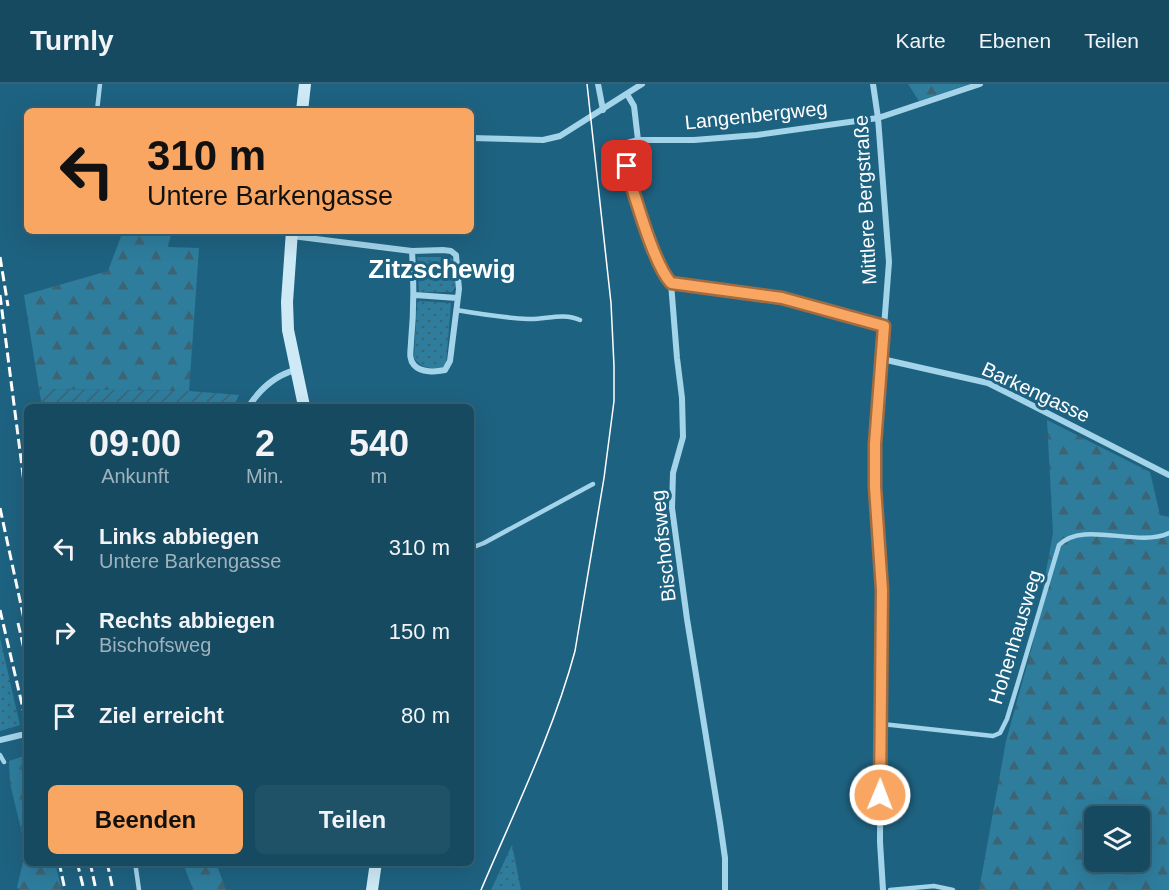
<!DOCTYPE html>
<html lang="de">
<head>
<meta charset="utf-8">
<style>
	:root { --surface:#164a61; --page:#1f5167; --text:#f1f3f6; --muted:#9eb3bd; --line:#356276; --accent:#f8a662 }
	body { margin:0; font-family:Arial,sans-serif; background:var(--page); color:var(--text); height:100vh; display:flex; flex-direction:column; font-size:22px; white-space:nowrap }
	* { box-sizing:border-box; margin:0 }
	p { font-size:20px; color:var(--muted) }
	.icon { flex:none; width:33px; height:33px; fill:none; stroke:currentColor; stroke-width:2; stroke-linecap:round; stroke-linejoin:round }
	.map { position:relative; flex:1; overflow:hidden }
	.sheet { position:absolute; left:24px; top:320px; width:450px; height:462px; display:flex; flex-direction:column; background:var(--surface); border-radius:9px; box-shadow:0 6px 24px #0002,0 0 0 2px var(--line) }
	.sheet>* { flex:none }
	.top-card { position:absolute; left:24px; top:24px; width:450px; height:126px; border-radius:9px; box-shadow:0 6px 24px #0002,0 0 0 2px var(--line); background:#f8a662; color:#111; overflow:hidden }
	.fabs { position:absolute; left:1084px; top:722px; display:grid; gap:12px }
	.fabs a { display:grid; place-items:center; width:66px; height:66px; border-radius:9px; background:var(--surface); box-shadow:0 6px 24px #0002,0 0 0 2px var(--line); font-size:30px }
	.pin { position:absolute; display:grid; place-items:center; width:51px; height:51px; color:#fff; margin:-26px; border-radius:12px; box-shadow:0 3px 9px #0006 }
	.me { position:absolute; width:66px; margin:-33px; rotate:1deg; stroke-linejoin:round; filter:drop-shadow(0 0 4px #0008) }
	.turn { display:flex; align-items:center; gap:21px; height:126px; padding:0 24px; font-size:27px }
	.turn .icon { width:78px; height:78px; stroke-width:2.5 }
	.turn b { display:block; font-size:42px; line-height:51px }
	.eta { display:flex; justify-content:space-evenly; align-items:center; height:102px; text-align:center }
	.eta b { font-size:36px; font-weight:700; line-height:42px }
	.primary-button { display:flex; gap:12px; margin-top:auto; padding:12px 24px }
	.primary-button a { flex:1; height:69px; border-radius:9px; background:var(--accent); color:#111; font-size:24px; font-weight:700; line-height:69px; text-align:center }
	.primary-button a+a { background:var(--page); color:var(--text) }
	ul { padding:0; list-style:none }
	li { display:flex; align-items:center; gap:18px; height:84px; padding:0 24px }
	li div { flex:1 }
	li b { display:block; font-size:22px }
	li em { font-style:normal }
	header { display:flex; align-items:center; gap:36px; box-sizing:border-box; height:84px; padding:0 30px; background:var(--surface); border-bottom:2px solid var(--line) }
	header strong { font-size:28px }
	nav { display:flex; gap:33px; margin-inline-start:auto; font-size:21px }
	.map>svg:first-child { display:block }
	.grass { fill:url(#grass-dots) }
	.forest { fill:url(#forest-firs); fill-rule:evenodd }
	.garden { fill:url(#garden-furrows) }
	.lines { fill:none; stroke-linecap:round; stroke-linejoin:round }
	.lane { stroke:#a3d4e9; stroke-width:4.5 }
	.street { stroke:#a3d4e9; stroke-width:6 }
	.secondary { stroke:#ceeaf7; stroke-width:12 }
	.tram { stroke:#fff; stroke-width:1.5 }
	.rail { stroke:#fff; stroke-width:3; stroke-dasharray:10 4.5; stroke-linecap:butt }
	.route-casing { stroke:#a16c40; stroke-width:15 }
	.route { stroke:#f8a662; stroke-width:10 }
	.labels { text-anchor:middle; stroke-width:6; stroke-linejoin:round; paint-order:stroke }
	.street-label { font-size:20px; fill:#fff; stroke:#1e6281 }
	.district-label { font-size:26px; font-weight:bold; fill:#fff; stroke:#1e6281 }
</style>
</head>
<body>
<header>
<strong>Turnly</strong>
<nav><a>Karte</a><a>Ebenen</a><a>Teilen</a></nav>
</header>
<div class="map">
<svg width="1169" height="806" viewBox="0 0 1169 806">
	<defs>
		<pattern id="grass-dots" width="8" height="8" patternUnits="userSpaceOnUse" patternTransform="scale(1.5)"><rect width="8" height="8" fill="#2e7d9d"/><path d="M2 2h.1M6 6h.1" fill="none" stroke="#3d6474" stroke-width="1.8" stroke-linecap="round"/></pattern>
		<pattern id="forest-firs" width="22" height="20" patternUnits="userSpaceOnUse" patternTransform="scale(1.5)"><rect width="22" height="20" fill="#2e7d9d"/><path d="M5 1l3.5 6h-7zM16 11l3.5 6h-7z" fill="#3d6474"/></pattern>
		<pattern id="garden-furrows" width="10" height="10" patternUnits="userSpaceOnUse" patternTransform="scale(1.5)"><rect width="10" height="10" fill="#2e7d9d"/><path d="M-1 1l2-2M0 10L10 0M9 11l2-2" fill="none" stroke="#3d6474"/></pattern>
	</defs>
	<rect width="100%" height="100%" fill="#1e6281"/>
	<path class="grass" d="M417,173H450L454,176L456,202L452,208H419Z
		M420,217L451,219L446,280L441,285C429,284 421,284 414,274L417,219Z
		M0,554L20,641L0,647Z
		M512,761L521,806H491Z"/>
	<path class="forest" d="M908,0H969L919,17Z
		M123,147H172L168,163L199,164L189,307L39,305L24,211L108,187Z
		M1047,336L1150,388L1160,431L1169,433V806H979L1006,657L1032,563L1053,449ZM1095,732H1140V777H1095Z
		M27,671V778L55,779L62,806H20L17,803L26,766L10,699L9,677Z
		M183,779H216L226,806H193Z"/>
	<path class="garden" d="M39,305L189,307L239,311L234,322H42Z"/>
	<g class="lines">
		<path class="lane" d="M97,27L100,0
			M456,226C480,230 504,234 528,235C545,236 563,228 580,236
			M471,464L484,459L593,400
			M882,640L993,652L1000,649L1007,635L1020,592L1059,461C1083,436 1137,464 1169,449
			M0,671L4,678
			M135,778L139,806
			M890,806L934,802L953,806"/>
		<path class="street" d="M598,0L603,26
			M873,0L878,34L889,178L875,360V403L881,506L880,758L883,806
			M627,10L634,22L638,56
			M471,54L543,56L560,52L642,0
			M638,56C631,61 625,65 625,74C626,95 658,184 671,199L677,274L682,314L683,353L673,389L672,424L687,535L720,739L725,774V806
			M610,64L638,56H694L757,51L878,34L980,0
			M292,152L412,167L443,166L451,167L456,171L459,205L450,277L445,286C436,288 421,289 414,281C408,274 411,266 411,258C414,227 414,198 412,167
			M671,199L782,214L884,242
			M415,211L457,214
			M882,275L988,299L1169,391
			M249,322C260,305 274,292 295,286
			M0,656L21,651"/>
		<path class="secondary" d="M302,27L305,0
			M292,147L287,218L288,246L304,322
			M372,806L376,778"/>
		<path class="tram" d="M481,806C514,728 553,649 575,567L604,394L614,317V282L611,219L587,0"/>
		<path class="rail" d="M0,173L8,222
			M0,211L27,422
			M0,424L27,549
			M0,526L27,642
			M18,539L27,578
			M59,778L65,806
			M77,778L84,806
			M90,778L96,806
			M107,778L113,806"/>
	</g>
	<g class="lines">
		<g class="route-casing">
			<path id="route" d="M627,82L629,94C638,121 654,180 671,199L782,214L884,242L875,360V403L882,506L880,711"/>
		</g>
		<use href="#route" class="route"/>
	</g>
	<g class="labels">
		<g class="street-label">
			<text transform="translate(756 31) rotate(-6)" y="7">Langenbergweg</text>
			<text transform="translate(865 116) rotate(-93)" y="7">Mittlere Bergstraße</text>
			<text transform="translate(1036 308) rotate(25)" y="7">Barkengasse</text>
			<text transform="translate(663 462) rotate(-96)" y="7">Bischofsweg</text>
			<text transform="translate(1015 553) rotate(-73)" y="7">Hohenhausweg</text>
		</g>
		<g class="district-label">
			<text x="442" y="194">Zitzschewig</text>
		</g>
	</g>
</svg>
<div class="fabs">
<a><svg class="icon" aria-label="layers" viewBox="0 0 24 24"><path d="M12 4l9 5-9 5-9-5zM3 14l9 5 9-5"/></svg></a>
</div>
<div class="pin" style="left:627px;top:82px;background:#d93025"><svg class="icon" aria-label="arrive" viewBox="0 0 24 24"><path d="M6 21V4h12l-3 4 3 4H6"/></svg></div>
<svg class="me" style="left:880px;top:711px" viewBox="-20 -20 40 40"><circle r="17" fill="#f8a662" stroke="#fff" stroke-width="3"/><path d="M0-11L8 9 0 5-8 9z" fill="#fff"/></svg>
<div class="top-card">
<div class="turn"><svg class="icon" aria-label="left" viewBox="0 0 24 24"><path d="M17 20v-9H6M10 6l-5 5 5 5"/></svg><div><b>310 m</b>Untere Barkengasse</div></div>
</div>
<section class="sheet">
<div class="eta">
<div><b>09:00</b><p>Ankunft</p></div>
<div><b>2</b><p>Min.</p></div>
<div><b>540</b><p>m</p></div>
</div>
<ul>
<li><svg class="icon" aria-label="left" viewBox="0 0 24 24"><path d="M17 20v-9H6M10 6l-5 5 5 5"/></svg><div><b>Links abbiegen</b><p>Untere Barkengasse</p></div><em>310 m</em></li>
<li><svg class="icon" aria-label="right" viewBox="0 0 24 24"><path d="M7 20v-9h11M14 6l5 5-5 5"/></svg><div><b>Rechts abbiegen</b><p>Bischofsweg</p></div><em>150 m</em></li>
<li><svg class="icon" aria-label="arrive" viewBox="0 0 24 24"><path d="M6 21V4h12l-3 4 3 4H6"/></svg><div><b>Ziel erreicht</b></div><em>80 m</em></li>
</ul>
<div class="primary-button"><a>Beenden</a><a>Teilen</a></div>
</section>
</div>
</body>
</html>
